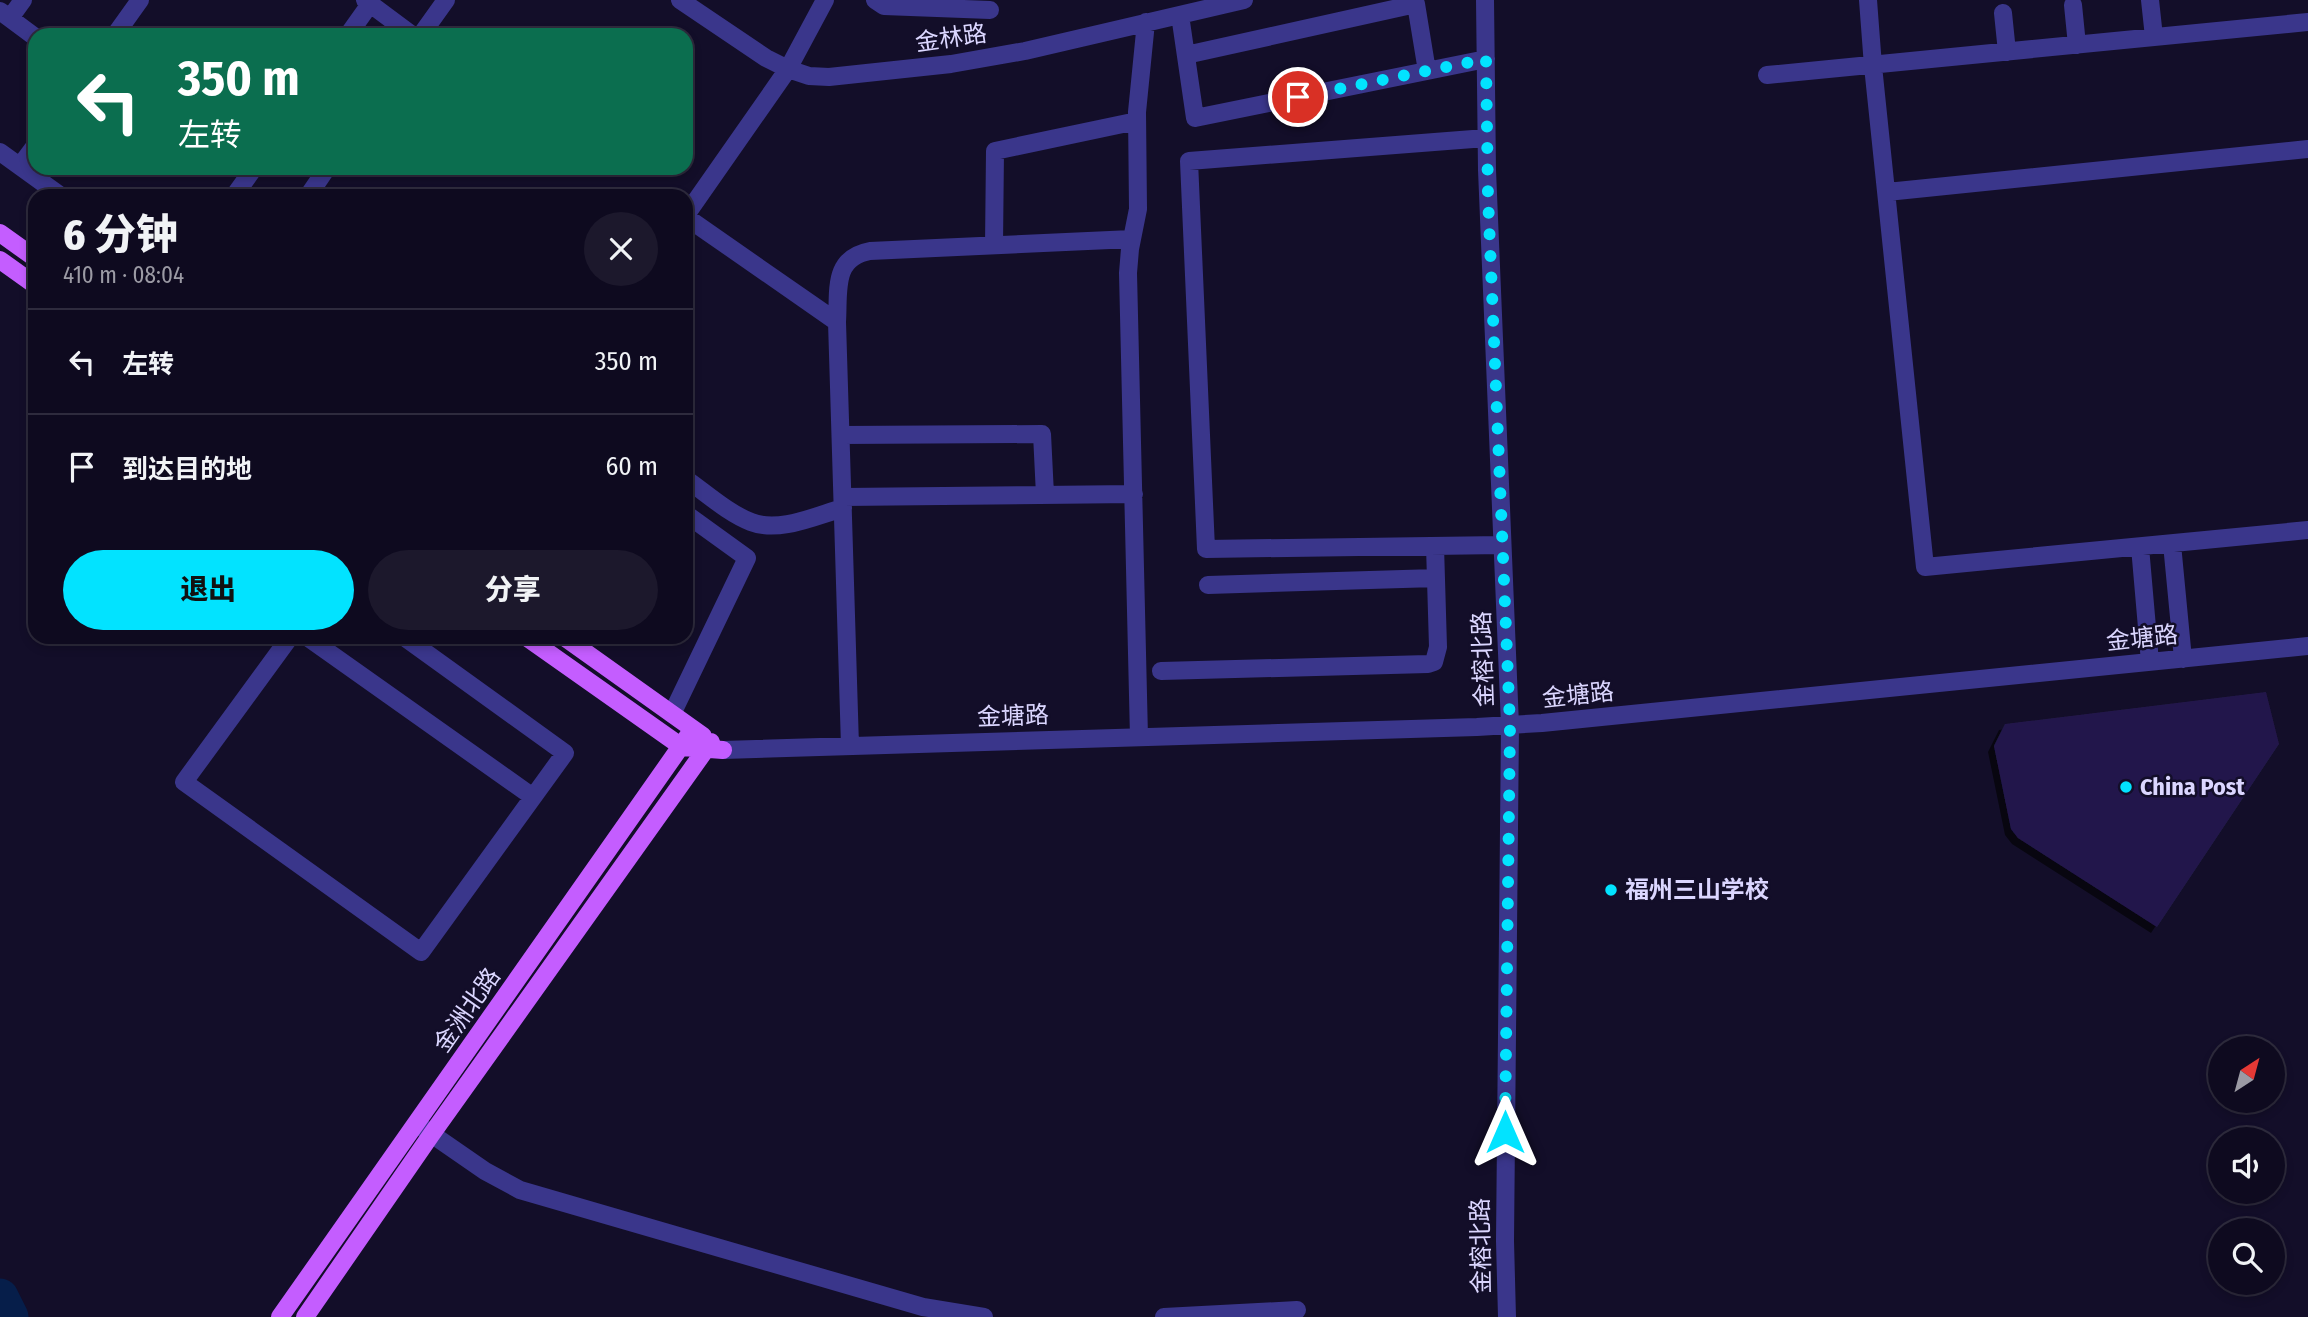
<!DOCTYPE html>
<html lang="zh">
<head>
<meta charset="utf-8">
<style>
	:root { --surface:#0e0a1f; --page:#1c182c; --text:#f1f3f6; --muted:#9b9aa4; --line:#2e2b3d; --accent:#02e3ff }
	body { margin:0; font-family:"Fira Sans Condensed","Noto Sans SC",sans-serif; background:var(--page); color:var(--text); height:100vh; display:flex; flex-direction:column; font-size:26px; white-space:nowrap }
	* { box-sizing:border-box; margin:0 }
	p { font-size:23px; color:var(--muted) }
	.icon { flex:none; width:38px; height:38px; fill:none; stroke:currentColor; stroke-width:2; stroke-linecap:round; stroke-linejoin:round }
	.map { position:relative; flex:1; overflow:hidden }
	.panel { position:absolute; left:28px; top:189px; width:665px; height:455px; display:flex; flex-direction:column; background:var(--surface); border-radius:21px; box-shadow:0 4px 10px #0003,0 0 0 2px var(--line) }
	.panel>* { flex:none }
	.top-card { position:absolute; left:28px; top:28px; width:665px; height:147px; border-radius:21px; box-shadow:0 4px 10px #0003,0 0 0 2px var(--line); background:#0b6e4f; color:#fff; overflow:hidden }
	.needle { width:46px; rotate:36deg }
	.fabs { position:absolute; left:2208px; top:1036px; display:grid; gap:14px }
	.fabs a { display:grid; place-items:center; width:77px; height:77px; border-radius:50%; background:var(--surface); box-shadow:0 4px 10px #0003,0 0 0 2px var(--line); font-size:35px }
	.pin { position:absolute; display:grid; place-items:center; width:60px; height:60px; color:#fff; margin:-30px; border:4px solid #fff; border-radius:50%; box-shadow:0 2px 7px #0007 }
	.me { position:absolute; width:77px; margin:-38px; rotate:0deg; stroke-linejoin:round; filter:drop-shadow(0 0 5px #0008) }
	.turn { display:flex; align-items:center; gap:24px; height:147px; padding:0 35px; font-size:32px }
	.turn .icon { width:91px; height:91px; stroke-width:2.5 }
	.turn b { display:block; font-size:49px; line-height:60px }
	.round { display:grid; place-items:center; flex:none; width:74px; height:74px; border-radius:37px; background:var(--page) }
	.summary { display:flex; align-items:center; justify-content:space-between; height:119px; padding:0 35px }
	h1 { font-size:42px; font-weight:800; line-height:52px }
	.button { display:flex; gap:14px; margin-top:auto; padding:14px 35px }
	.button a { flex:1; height:80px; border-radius:42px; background:var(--accent); color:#111; font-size:28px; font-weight:800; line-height:80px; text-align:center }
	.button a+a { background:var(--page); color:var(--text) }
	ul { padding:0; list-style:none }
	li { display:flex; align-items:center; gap:21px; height:105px; padding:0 35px; border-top:2px solid var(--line) }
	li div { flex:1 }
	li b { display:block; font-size:26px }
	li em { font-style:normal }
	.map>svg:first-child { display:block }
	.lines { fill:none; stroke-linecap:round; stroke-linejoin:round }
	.river { stroke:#061e4a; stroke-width:37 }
	.building { fill:#24194b; filter:url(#shadow) }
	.minor { stroke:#3a368b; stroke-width:18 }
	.major { stroke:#c45dff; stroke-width:18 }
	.route { stroke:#02e3ff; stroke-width:12; stroke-dasharray:0 21.6 }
	.poi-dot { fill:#02e3ff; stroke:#130e29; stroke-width:2.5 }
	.labels { text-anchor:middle; stroke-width:5; stroke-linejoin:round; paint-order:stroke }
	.street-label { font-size:24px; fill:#dbd6ff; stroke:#130e29 }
	.poi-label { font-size:24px; font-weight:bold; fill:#dbd6ff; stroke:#130e29; text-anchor:start }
</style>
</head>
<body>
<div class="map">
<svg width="2308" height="1317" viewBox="0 0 2308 1317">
	<defs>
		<filter id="shadow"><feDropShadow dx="-6" dy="6" stdDeviation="0" flood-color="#0009"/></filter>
	</defs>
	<rect width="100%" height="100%" fill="#130e29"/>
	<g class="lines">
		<path class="river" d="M0,1297L10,1317"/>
	</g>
	<path class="building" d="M2266,692L2279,744L2157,927L2018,838L2011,829L1994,746L2005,724Z"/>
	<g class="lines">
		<path class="minor" d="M365,0L412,35
			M680,0L766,58L788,69L809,76L829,77L951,64L1025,51L1244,0
			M875,0L884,6L990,10
			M1485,0L1487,170L1510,725L1505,1241L1507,1317
			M1868,0L1873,66L1925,567L2308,530
			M2150,0L2154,37
			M2073,5L2077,45
			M0,11L35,37
			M2003,13L2007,52
			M1180,15L1195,118L1486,59
			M10,18L23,0
			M115,35L140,0
			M348,35L370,4
			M421,35L446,0
			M1186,55L1416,4L1427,71
			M1767,75L2308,22
			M1486,138L1189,161L1206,549L1502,545
			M0,152L61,196
			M20,166L35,146
			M1887,192L2308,149
			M234,196L254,168
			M308,196L327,168
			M686,215L788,69L825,0
			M686,217L837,322
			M994,245L995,151L1137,121
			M841,435L1042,434L1045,495
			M686,479C706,493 728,513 751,522C779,533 815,516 843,508
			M843,497L1134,494
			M2172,544L2183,659
			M2140,547L2150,662
			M1208,585L1436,578
			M290,637L184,782L421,952L565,753L404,637
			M307,637L533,797
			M1161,671L1428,664L1434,662L1438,647L1435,546
			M672,714L747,558L686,514
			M1139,737L1128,273L1130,249L1138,209L1137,112L1146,22
			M850,746L837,322C839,291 832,258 870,251L1132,239
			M723,750L1477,727L1542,723L2308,646
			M417,1124L485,1171L520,1190L923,1307L984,1317
			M1164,1317L1297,1310"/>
		<path class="major" d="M0,233L35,258
			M0,260L35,285
			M526,637L682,747L723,750
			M564,637L703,736
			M280,1317L693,729
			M305,1317L431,1135L711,742"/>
	</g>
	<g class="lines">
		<path class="route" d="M1298,97L1486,59L1488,197L1510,725L1505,1132"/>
	</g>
	<g class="poi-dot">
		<circle cx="2126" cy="787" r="7"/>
		<circle cx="1611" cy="890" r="7"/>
	</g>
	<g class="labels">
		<g class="street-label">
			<text transform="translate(951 38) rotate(-8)" y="8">金林路</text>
			<text transform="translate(2142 638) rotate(-6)" y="8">金塘路</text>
			<text transform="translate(1483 659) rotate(-92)" y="8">金榕北路</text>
			<text transform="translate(1578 695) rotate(-6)" y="8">金塘路</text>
			<text transform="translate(1013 716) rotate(-2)" y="8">金塘路</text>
			<text transform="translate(467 1010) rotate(-55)" y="8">金洲北路</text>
			<text transform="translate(1481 1246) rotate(-91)" y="8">金榕北路</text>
		</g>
		<g class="poi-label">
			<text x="2140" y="795">China Post</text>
			<text x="1625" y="898">福州三山学校</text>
		</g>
	</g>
</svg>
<div class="fabs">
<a><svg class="needle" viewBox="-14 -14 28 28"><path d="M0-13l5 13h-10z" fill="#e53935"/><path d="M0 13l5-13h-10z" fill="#9b9aa4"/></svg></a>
<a><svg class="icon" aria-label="sound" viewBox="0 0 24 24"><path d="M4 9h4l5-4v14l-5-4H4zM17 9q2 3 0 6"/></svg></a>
<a><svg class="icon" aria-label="search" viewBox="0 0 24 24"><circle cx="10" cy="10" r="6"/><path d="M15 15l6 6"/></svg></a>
</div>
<div class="pin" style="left:1298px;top:97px;background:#d93025"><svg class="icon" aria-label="arrive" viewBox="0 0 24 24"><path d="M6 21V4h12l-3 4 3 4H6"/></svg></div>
<svg class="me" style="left:1505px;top:1132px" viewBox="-20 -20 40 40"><path d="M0-17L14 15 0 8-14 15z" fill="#02e3ff" stroke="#fff" stroke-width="4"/></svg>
<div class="top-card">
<div class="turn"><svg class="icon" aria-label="left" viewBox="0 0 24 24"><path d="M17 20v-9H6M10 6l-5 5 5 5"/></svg><div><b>350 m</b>左转</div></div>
</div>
<section class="panel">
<div class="summary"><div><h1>6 分钟</h1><p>410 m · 08:04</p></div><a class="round"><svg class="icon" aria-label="close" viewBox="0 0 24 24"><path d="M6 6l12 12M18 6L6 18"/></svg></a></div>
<ul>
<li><svg class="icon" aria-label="left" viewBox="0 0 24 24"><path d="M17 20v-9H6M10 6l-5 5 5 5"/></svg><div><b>左转</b></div><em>350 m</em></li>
<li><svg class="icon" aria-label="arrive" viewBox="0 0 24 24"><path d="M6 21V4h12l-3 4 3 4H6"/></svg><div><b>到达目的地</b></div><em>60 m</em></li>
</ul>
<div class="button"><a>退出</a><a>分享</a></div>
</section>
</div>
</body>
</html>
